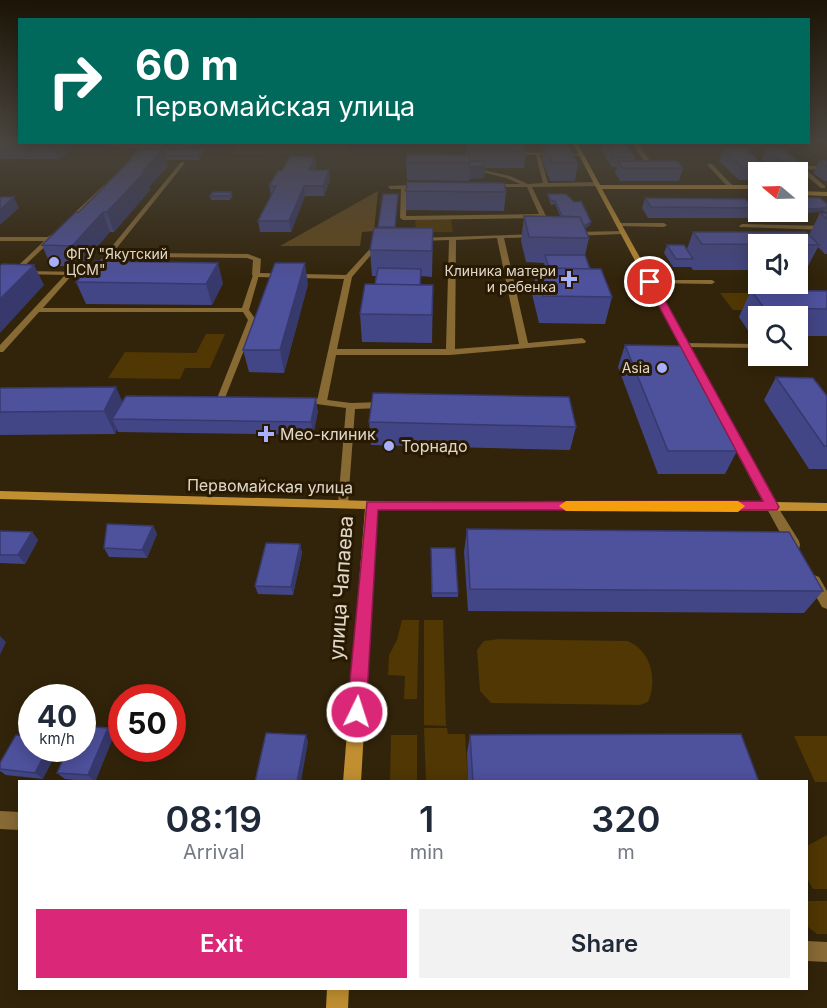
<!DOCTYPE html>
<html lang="en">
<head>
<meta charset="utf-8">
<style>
	:root { --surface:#fff; --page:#f2f2f3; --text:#1f2937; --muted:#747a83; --accent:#db2777 }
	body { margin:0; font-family:Inter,sans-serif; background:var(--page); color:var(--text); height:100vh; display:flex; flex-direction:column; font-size:22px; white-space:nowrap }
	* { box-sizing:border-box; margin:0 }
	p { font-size:20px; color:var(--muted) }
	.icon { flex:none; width:33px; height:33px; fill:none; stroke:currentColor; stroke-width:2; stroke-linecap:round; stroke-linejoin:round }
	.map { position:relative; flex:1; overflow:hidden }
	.side { position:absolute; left:18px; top:780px; width:790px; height:210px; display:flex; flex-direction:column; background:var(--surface); border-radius:0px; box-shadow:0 3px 15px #0003 }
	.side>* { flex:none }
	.banner { position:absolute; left:18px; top:18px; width:792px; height:126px; border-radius:0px; box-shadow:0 3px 15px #0003; background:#00695c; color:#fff; overflow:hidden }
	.needle { width:39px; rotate:289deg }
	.tools { position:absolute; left:748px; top:162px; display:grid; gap:12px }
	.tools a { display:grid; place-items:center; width:60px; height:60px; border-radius:0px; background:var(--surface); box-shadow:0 3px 15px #0003; font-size:30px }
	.speed { position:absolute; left:18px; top:684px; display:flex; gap:12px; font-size:30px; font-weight:700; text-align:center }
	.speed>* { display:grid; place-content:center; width:78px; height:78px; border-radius:50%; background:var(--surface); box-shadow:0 3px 15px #0003; line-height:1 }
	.speed small { font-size:15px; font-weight:400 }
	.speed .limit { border:9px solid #d22; background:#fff; color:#111 }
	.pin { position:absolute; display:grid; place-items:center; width:51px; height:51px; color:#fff; margin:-26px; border:3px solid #fff; border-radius:50%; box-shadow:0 2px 6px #0007 }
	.me { position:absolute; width:66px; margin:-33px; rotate:4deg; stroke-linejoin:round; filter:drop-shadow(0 0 4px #0008) }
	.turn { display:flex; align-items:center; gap:21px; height:126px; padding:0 18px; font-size:27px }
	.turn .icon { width:78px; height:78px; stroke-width:2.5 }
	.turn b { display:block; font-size:42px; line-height:51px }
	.eta { display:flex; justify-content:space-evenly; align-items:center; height:102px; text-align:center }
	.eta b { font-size:36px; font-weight:600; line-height:42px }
	.button { display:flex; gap:12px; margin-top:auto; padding:12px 18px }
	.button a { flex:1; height:69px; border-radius:0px; background:var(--accent); color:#fff; font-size:24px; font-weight:600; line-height:69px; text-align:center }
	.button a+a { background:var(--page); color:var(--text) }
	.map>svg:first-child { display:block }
	.built { fill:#3d2b09 }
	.green { fill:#503703 }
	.forest { fill:#624819 }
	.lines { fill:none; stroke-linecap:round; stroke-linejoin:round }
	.lane { fill:#886a35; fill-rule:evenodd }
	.street { fill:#886a35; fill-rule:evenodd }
	.secondary { fill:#c18f32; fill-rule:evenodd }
	.wall { fill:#434686 }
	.shaded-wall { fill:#37396d }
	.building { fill:#4e519c; stroke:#37396d; stroke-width:1.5 }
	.route { fill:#db2777; stroke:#8e194d; stroke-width:1.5 }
	.slow { fill:#f59e0b }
	.poi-dot { fill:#a8b0fc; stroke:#281a02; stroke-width:2 }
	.labels { text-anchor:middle; stroke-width:6; stroke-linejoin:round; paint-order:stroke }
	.far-poi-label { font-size:14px; fill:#e0d7c8; stroke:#281a02; text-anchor:end }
	.poi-label { font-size:16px; fill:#e0d7c8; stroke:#281a02; text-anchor:start }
	.street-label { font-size:16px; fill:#e0d7c8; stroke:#281a02 }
	.near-street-label { font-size:20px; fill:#e0d7c8; stroke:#281a02 }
</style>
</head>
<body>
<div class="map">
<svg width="827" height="1008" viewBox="0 0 827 1008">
	<rect width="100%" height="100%" fill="#32240a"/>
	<path class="built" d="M494,142L496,150L384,148L385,143Z"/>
	<path class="green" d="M238,142H348V143L347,153L232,154Z
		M415,219H451L453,232H416Z
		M720,293H827V311L733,310Z
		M206,334H225L210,368H185L180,379L108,378L125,352L196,353Z
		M402,620H419L417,699H404L405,676L388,675L389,655L397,640Z
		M424,620H443L446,726L424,725Z
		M499,639L627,641C651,650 658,680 648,702L640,705L491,703L480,691L477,650L484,641Z
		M424,728H447L448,734H465L468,781H426Z
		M391,735H417V781H390Z
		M794,736H827V782H815Z
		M827,835V889H813L807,878V846Z
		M807,901H827V934H817L807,926Z"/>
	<path class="forest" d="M378,191L374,231L362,232L360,246H280Z"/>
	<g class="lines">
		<path class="lane" d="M511,152L583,154L581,156L540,155L548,183L597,182L600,184L597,186L532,187L546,216L543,218L403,220L400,218L401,189H390L388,186L411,185L414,187L407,189L406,216L539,214L527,187H491L493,184H520L506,178L471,169L473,168L510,176L528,184L543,183L536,155L513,154Z
			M181,162L185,163L95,275H72L43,308H242L253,275L258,274L259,275L249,310L256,320L223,403L220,404L216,401L248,320L243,312H39L3,352H0V345L65,275L23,274L21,273V271L91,272Z
			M619,223H664L667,225L664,227L617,226L616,225Z
			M650,280H712L715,282L712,284L648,283V281Z
			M681,343L759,344V348L684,347L680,345Z
			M312,398L351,403L383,402L387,405L383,408L355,409L348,504L343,508L338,504L346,408L309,403L308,401Z"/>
		<path class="street" d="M76,142L142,145L144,142H149L131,164L128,162L139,148Z
			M586,142H637L652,164L647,165L633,145Z
			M708,164H712L733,186V188H729L708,166Z
			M797,166H827V170L805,169L825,186V188H821L797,168Z
			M104,185L109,186L70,223H66V221Z
			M742,224L827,226V230L740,227L739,226Z
			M625,231V233L623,234L571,236L568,234L571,232Z
			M538,234V236L536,237L504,238L528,343L582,338L586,341L585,343L450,355H336L327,401L322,404L317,401L344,279L256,277L252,275L253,260L247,258L147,257L143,255L147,253L248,254L261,259L260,273L346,275L378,240H382V242L352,277L337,349H446L449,240L418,241L414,239L416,238ZM497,238L519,344L455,349L456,240Z
			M51,235L56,236L0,289V283L44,241H0V237H48Z
			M772,503L776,504L799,541L800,545L799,549H789L766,507Z
			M814,575L819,577L827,591V609L822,607L807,581L809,577Z
			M0,811L20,812V830L0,829Z
			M807,941L827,942V962L807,961Z"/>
		<path class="secondary" d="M572,142H577L600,185H759V189H602L775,502L827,503V511L377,509L361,782H343L365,509L0,499V491L371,501L763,502Z
			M798,191L827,192V196L798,195Z
			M327,988H349L348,1008H326Z"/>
	</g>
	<path class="wall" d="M0,139H20V142H70L72,149L59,159H0Z
		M150,142H168L162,149H148L147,145Z
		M172,142H202L196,149L204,152L199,160H166L168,166L149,187L150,190L114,232H110L80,266H51L42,245L79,212L170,149L169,145Z
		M602,142H624L635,157L634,161L683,168L679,181H620L615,173L617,167H612L601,149Z
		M467,143L526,151L524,168H485L484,178L469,179V181L407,180L406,163L466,155Z
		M544,143L578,163L575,181H550L542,160Z
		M723,148L767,168L765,172H759V180H739L719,161Z
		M766,149L807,168L801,180H798V172H774L761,161Z
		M819,161H827V181H824L813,173Z
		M316,166L314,170H329L330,180L324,196H305L291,232H260L258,221L271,196L269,186L282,171Z
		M406,191L506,192L504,211L406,210Z
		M548,194L590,225L585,229L589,238L585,255L590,269L612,297L605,324L539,323L532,294L537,268H545L544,263L526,262L521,241L524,216H560L555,204L551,205L548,197Z
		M233,195L230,200H211L210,196Z
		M798,197L827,204V212L822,211L808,213L801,211V213L787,212H798Z
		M398,198L395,228H433L432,277L421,276L420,285H433L432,343L362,342L360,314L375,284L376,276H372L370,250L378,228Z
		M645,198L755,208L750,218H648L642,208Z
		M820,213H827V254H825L818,247L806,270H798V244H759V270H693L691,267H673L664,253L667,245L687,249L693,232L809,235Z
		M76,282L223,283L212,305L86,304Z
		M308,284L284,373L249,372L243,350Z
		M751,290L827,291V336H798V316H759V335H751L739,317Z
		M625,345L737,451L725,474H658L618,367Z
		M776,377L827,396V469H809L764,400Z
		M0,388L123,402L318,411L313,435L118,432L117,429L115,434L0,435Z
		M369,422L576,427L570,450L371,445Z
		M153,526L157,534L147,558L109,557L104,548Z
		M467,529L823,591L804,613L468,611L464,552Z
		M0,531L32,532L38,540L25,564L0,563Z
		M300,544L302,553L293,595L258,594L255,586Z
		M431,548L458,593V597H432Z
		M108,728L114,735L95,782L65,779L57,773Z
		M16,735L43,779L6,775L0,771V763Z
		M470,735L759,782H468L467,753Z"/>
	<path class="shaded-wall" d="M52,142H70L72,149L59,159Z
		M164,142H168L162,149L161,145Z
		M198,142H202L196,149L195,146Z
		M163,149L168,166L149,187L150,190L114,232L107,212L142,172Z
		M203,149L204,152L199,160L198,156Z
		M315,157L316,166L310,180L309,170Z
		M485,165L484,178L469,179L470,167Z
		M329,170L330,180L324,196L323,186Z
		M304,186L305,196L291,232L289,221Z
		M14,197L19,208L0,225V210Z
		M824,208L822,211L808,213L810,209Z
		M103,212L110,232L80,266L72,246Z
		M591,222L590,225L583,230L584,226Z
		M218,263L223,283L212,305L206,284Z
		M305,263L308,284L284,373L280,350Z
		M34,265L44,285L0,333V299Z
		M116,387L126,410L112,419L117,429L115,434L104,411Z
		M316,398L318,411L313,435L311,422Z
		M153,526L157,534L147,558L142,550Z
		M32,532L38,540L25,564L18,555Z
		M300,544L302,553L293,595L291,587Z
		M0,636L6,642L0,655Z
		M108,728L114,735L95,782L88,775Z
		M306,735L308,742L301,782H297Z
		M48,748H59L43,779L35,773Z"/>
	<path class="building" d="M150,142H164L161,145H147Z
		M172,142H198L195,146L169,145Z
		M605,142H624L635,157H614Z
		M467,143H523L526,151L468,150Z
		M544,143H567L578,163H553Z
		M723,148H745L767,168H743Z
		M141,149H163L142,172H145L107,212H103L72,246L42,245L76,212H79Z
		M141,149H203L198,156H165L163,149H141L134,156Z
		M766,149H783L807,168H789Z
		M407,154L469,155L470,163H406Z
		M290,156L315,157L309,170H329L323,186H304L289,221H258L276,186H269L278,171H282Z
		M470,161H484L485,165L470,167Z
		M618,161H677L683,168H623Z
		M819,161H827V167Z
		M407,182L504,183L506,192L406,191Z
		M213,192H232L230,196H210Z
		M383,194H398L395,227H378Z
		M548,194H566L574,202L581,201L591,222L584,226L580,217L562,216L555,201H551Z
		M0,197H14L0,210Z
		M798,197L820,198L827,204V208H824L810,209L800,207L802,209H798Z
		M645,198L745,199L755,208L651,207Z
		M820,213H827V219Z
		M524,216L580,217L589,238L529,237Z
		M374,228H433L432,251L370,250Z
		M693,232H806L819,245L702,244Z
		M667,245H684L693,259H676Z
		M545,255H585L590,269L549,268Z
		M95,261L218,263L206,284L76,282Z
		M275,263H305L280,350H243Z
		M2,264L34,265L0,299V266Z
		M378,268L421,269L420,285L375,284Z
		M537,268L601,269L612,297L543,296Z
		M365,284L433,285L432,315L360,314Z
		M751,290L827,291V309L764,308Z
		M625,345L681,346L737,451H668Z
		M776,377L813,378L827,396V446H824Z
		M116,387L104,411L0,412V388Z
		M373,393L569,397L576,427L369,422Z
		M126,396L316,398L311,422L112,419Z
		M107,524L153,526L142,550L104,548Z
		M467,529L789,532L823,591L470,589Z
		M0,531L32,532L18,555H0Z
		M266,543L300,544L291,587L255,586Z
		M431,548H455L458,593H432Z
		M82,726L108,728L88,775L57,773L68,748H82Z
		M266,733L306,735L297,782H255Z
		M741,734L759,782H473L470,735Z
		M16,735L32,736V748H48L35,773L0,769V763Z"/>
	<linearGradient id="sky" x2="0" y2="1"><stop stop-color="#1c1406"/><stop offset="0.5" stop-color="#49453e"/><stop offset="1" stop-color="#49453e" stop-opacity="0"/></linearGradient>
	<rect width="827" height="280" fill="url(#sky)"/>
	<path class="route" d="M650,279L655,282L779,507L777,510H378L366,712L363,719L357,721L350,719L347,712L367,502L763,501L646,282Z"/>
	<path class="slow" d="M566,501H738L745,506L738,512L566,511L559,506Z"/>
	<g class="poi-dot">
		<circle cx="54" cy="262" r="6"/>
		<path d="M566 270h6v6h6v6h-6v6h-6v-6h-6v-6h6z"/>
		<circle cx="662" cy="368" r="6"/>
		<path d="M263 425h6v6h6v6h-6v6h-6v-6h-6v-6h6z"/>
		<circle cx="389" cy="446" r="6"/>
	</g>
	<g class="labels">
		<g class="far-poi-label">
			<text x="66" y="259" text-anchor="start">ФГУ "Якутский<tspan x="66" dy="16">ЦСМ"</tspan></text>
			<text x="556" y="276">Клиника матери<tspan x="556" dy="16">и ребенка</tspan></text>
			<text x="650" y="373">Asia</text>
		</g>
		<g class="poi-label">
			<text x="280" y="440">Мео-клиник</text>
			<text x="401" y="452">Торнадо</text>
		</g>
		<g class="street-label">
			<text transform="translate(270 486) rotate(1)" y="6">Первомайская улица</text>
		</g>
		<g class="near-street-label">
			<text transform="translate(341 588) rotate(-86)" y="7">улица Чапаева</text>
		</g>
	</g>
</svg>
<div class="tools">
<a><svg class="needle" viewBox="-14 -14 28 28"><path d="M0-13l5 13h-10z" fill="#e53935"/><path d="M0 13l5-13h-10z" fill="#747a83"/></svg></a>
<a><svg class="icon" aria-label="sound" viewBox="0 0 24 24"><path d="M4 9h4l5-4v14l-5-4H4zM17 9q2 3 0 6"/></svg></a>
<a><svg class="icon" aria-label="search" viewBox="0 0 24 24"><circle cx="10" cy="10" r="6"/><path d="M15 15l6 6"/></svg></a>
</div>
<div class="speed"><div>40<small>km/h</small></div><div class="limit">50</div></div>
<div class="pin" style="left:650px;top:282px;background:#d93025"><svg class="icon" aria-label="arrive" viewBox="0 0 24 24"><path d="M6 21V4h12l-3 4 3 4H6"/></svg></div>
<svg class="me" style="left:357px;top:712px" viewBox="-20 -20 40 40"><circle r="17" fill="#db2777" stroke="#fff" stroke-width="3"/><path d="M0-11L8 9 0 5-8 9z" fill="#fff"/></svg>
<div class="banner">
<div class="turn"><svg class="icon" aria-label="right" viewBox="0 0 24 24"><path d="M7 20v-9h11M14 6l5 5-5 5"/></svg><div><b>60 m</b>Первомайская улица</div></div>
</div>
<section class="side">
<div class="eta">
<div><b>08:19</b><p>Arrival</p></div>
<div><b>1</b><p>min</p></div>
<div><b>320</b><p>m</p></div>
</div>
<div class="button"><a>Exit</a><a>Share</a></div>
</section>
</div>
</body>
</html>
